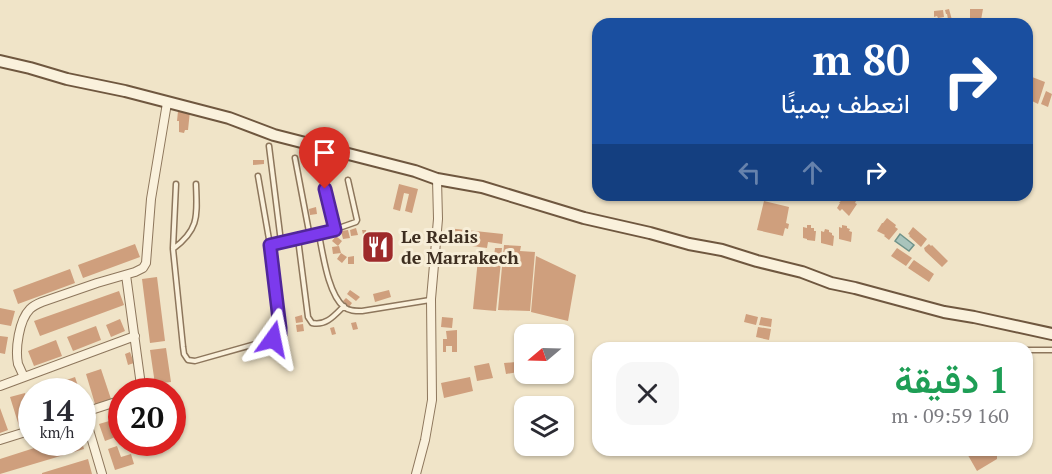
<!DOCTYPE html>
<html lang="ar">
<head>
<meta charset="utf-8">
<style>
	:root { --surface:#fff; --page:#f7f7f7; --text:#2b2b33; --muted:#7c7c81 }
	body { margin:0; font-family:"PT Serif",Vazirmatn,serif; background:var(--page); color:var(--text); direction:rtl; height:100vh; display:flex; flex-direction:column; font-size:22px; white-space:nowrap }
	* { box-sizing:border-box; margin:0 }
	p { font-size:20px; color:var(--muted) }
	.icon { flex:none; width:33px; height:33px; fill:none; stroke:currentColor; stroke-width:2; stroke-linecap:round; stroke-linejoin:round }
	.map { position:relative; flex:1; overflow:hidden; direction:ltr }
	.panel { position:absolute; left:592px; top:342px; width:441px; height:114px; display:flex; flex-direction:column; background:var(--surface); border-radius:18px; box-shadow:0 2px 4px #0004; direction:rtl }
	.panel>* { flex:none }
	.banner { position:absolute; left:592px; top:18px; width:441px; height:183px; border-radius:18px; box-shadow:0 2px 4px #0004; direction:rtl; background:#1a4fa0; color:#fff; overflow:hidden }
	.needle { width:39px; rotate:251deg }
	.controls { position:absolute; left:514px; top:324px; display:grid; gap:12px }
	.controls a { display:grid; place-items:center; width:60px; height:60px; border-radius:12px; background:var(--surface); box-shadow:0 2px 4px #0004; font-size:30px }
	.speed { position:absolute; left:18px; top:378px; display:flex; gap:12px; font-size:30px; font-weight:700; text-align:center }
	.speed>* { display:grid; place-content:center; width:78px; height:78px; border-radius:50%; background:var(--surface); box-shadow:0 2px 4px #0004; line-height:1 }
	.speed small { font-size:15px; font-weight:400 }
	.speed .limit { border:9px solid #d22; background:#fff; color:#111 }
	.pin { position:absolute; display:grid; place-items:center; width:51px; height:51px; color:#fff; margin:-62px -26px; border-radius:50% 50% 50% 0; rotate:-45deg; box-shadow:0 0 6px #0007 }
	.pin .icon { rotate:45deg }
	.me { position:absolute; width:66px; margin:-33px; rotate:12deg; stroke-linejoin:round; filter:drop-shadow(0 0 4px #0008) }
	.turn { display:flex; align-items:center; gap:21px; height:126px; padding:0 24px; font-size:27px }
	.turn .icon { width:78px; height:78px; stroke-width:2.5 }
	.turn b { display:block; font-size:42px; line-height:51px }
	.lanes { display:flex; align-items:center; height:57px; padding:0 24px; background:#0003; justify-content:center; gap:30px; direction:ltr }
	.lanes .off { opacity:.35 }
	.round { display:grid; place-items:center; flex:none; width:63px; height:63px; border-radius:18px; background:var(--page) }
	.overview { display:flex; align-items:center; justify-content:space-between; height:102px; padding:0 24px }
	h1 { font-size:36px; font-weight:600; line-height:45px; color:#1e9e55 }
	.map>svg:first-child { display:block }
	.water { fill:#a9c4bc; stroke:#6f938a; stroke-width:1.5 }
	.building { fill:#cf9f7d }
	.lines { fill:none; stroke-linecap:round; stroke-linejoin:round }
	.lane-casing { stroke:#8d765c; stroke-width:7 }
	.street-casing { stroke:#8d765c; stroke-width:10 }
	.secondary-casing { stroke:#6f573f; stroke-width:14 }
	.lane { stroke:#faf1dc; stroke-width:4 }
	.street { stroke:#faf1dc; stroke-width:8 }
	.secondary { stroke:#faf1dc; stroke-width:10 }
	.route-casing { stroke:#51269a; stroke-width:15 }
	.route { stroke:#7c3aed; stroke-width:10 }
	.labels { text-anchor:middle; stroke-width:6; stroke-linejoin:round; paint-order:stroke }
	.poi-label { font-size:18px; font-weight:bold; fill:#3d2e20; stroke:#f7eed8; text-anchor:start }
</style>
</head>
<body>
<div class="map">
<svg width="1052" height="474" viewBox="0 0 1052 474">
	<rect width="100%" height="100%" fill="#f0e4c8"/>
	<path class="water" d="M900,234L914,245L909,251L895,241Z"/>
	<path class="building" d="M949,9L952,20L948,19L947,14H946L945,10Z
		M970,9H983L981,20L970,19Z
		M943,10L944,17L938,18L937,16L934,17V11Z
		M1032,77L1045,82L1038,104L1028,99V88Z
		M1046,91L1052,94L1048,107L1041,104Z
		M181,109L190,111L188,130H185L184,133L179,132V121H177L178,111H181Z
		M253,160H264V164L253,165Z
		M399,184L418,189L412,213L405,211L409,194L404,193L400,211L393,209Z
		M846,195H856L857,196L854,200L856,201L855,203L857,204L849,216L842,209L840,211L837,208L840,203H839Z
		M764,201L789,207L786,223L789,224L788,229L785,228L783,236L757,230Z
		M316,207L317,214L310,215L309,209Z
		M887,218L896,225L895,227L898,229L889,240L884,236L885,235L877,231L882,223H883Z
		M807,225H811V228H814V231H816L815,241L807,240V239L803,238V227L807,228Z
		M842,225L847,226V228L850,229L849,231L852,232L851,242L839,239V227L842,228Z
		M913,227L927,239L921,247L909,236L910,235L908,234Z
		M356,228L358,235L351,236L350,230Z
		M447,228L503,234L502,244L488,242L487,248L472,246L473,242L446,239Z
		M825,229L829,230V232L832,233V235L834,236L833,246L821,243V231L824,232Z
		M348,230L350,238L343,239L341,231Z
		M362,230H366L368,239H364Z
		M336,236L342,241L338,246L332,241Z
		M135,244L140,257L83,278L78,265Z
		M929,244L931,246L932,245L948,261L942,267L925,251L924,248Z
		M504,245L521,246L520,251L535,252L530,311L498,310Z
		M339,246L341,253L333,254L332,247Z
		M495,248H502L501,257H494Z
		M897,248L912,258L906,266L891,256Z
		M341,253L347,257L342,263L337,259Z
		M354,256V264H348V257Z
		M536,256L576,275L568,321L531,312Z
		M478,259L501,261L496,311L473,309Z
		M914,260L934,274L929,282L908,268L913,261Z
		M70,269L75,283L18,304L13,290Z
		M157,277L165,341L150,343L142,279Z
		M350,290L360,297L356,301L347,294Z
		M389,290L391,297L375,302L373,294Z
		M119,291L124,305L40,336L34,321Z
		M346,298L352,303L349,307L343,301Z
		M0,308L15,311L11,326L0,324Z
		M746,314L758,317L756,325L744,322Z
		M302,315L303,322L296,323L295,317Z
		M442,317L453,318L452,328L441,327Z
		M761,317L772,319L771,327L759,325Z
		M120,319L125,331L111,337L106,325Z
		M356,322L358,329L353,330L351,323Z
		M303,324L304,331L297,332L296,325Z
		M96,326L101,340L73,351L67,337Z
		M334,327L336,334L332,335L330,328Z
		M758,327L771,329L769,340L756,337Z
		M457,330V352H452V346H446V352H443V339H447L446,331Z
		M0,336L8,337L5,354L0,353Z
		M56,340L62,356L34,366L28,351Z
		M166,348L171,382L155,384L150,350Z
		M130,352L134,363L128,365L125,354Z
		M516,362L518,372L506,374L504,363Z
		M489,363L493,378L477,381L474,366Z
		M101,369L111,399L95,404L86,374Z
		M75,377L80,392H65L61,382Z
		M470,377L473,391L444,398L441,383Z
		M50,384L52,392H35L34,390Z
		M25,393L32,415V423L19,426L10,397Z
		M0,408L8,430L0,433Z
		M116,419L121,435L105,441L99,424Z
		M53,442H82L84,449L0,474V459Z
		M117,446L121,457L131,454L134,464L115,470L108,449Z
		M965,450H997V459L977,471Z
		M88,459L92,474H42V473Z"/>
	<g class="lines">
		<g class="lane-casing">
			<path id="lane" d="M269,146L281,242
				M295,158L310,237
				M320,169L335,230
				M258,176L270,245
				M196,184C197,215 200,229 173,249L183,347L184,354L188,360L195,361L273,339L280,334V328L270,245L319,235C323,254 328,294 344,307C349,311 355,311 362,311L430,300
				M319,235L356,222L357,220L348,180
				M298,239L308,317L312,323C326,326 334,316 344,306
				M173,248L176,184
				M1018,347L1021,348
				M1028,350H1052"/>
		</g>
		<g class="street-casing">
			<path id="street" d="M126,275L140,378L141,388L139,392
				M24,377C22,373 20,368 18,364C15,349 19,320 30,309C33,306 37,304 42,302L97,283L135,272L143,268L146,263L151,199L167,103
				M0,386L135,336
				M82,413L122,400
				M84,413L102,474
				M0,440L32,430
				M416,474L425,440L432,400L431,299L438,219L437,179"/>
		</g>
		<g class="secondary-casing">
			<path id="secondary" d="M0,61L30,68L67,79L125,91L229,118L274,135L415,171L437,179L482,187L584,218L650,233L689,244L722,250L757,261L802,272L831,283L855,288L944,312L974,317L1052,334"/>
		</g>
		<use href="#lane" class="lane"/>
		<use href="#street" class="street"/>
		<use href="#secondary" class="secondary"/>
	</g>
	<g class="lines">
		<g class="route-casing">
			<path id="route" d="M273,339L280,334V328L270,245L335,230L325,189"/>
		</g>
		<use href="#route" class="route"/>
	</g>
	<defs>
		<g id="restaurant-square" transform="scale(1.725)"><rect x="-9" y="-9" width="18" height="18" rx="4" fill="#9e2a2b" stroke="#f7eed8"/><path d="M-5-6h1v4h1v-4h1v4h1v-4h1v5L-1.5 .5V6h-2V.5L-5-1ZM5-6V6H3V1.5H1.5Q1.5-4 5-6Z" fill="#fff"/></g>
	</defs>
	<g fill-rule="evenodd">
		<use href="#restaurant-square" x="378" y="247"/>
	</g>
	<g class="labels">
		<g class="poi-label">
			<text x="401" y="243">Le Relais<tspan x="401" dy="21">de Marrakech</tspan></text>
		</g>
	</g>
</svg>
<div class="controls">
<a><svg class="needle" viewBox="-14 -14 28 28"><path d="M0-13l5 13h-10z" fill="#e53935"/><path d="M0 13l5-13h-10z" fill="#7c7c81"/></svg></a>
<a><svg class="icon" aria-label="layers" viewBox="0 0 24 24"><path d="M12 4l9 5-9 5-9-5zM3 14l9 5 9-5"/></svg></a>
</div>
<div class="speed"><div>14<small>km/h</small></div><div class="limit">20</div></div>
<div class="pin" style="left:325px;top:189px;background:#d93025"><svg class="icon" aria-label="arrive" viewBox="0 0 24 24"><path d="M6 21V4h12l-3 4 3 4H6"/></svg></div>
<svg class="me" style="left:273px;top:339px" viewBox="-20 -20 40 40"><path d="M0-17L14 15 0 8-14 15z" fill="#7c3aed" stroke="#fff" stroke-width="4"/></svg>
<div class="banner">
<div class="turn"><svg class="icon" aria-label="right" viewBox="0 0 24 24"><path d="M7 20v-9h11M14 6l5 5-5 5"/></svg><div><b>80 m</b>انعطف يمينًا</div></div>
<div class="lanes"><svg class="icon off" aria-label="left" viewBox="0 0 24 24"><path d="M17 20v-9H6M10 6l-5 5 5 5"/></svg><svg class="icon off" aria-label="ahead" viewBox="0 0 24 24"><path d="M12 20V5M6 11l6-6 6 6"/></svg><svg class="icon" aria-label="right" viewBox="0 0 24 24"><path d="M7 20v-9h11M14 6l5 5-5 5"/></svg></div>
</div>
<section class="panel">
<div class="overview"><div><h1>1 دقيقة</h1><p>160 m · 09:59</p></div><a class="round"><svg class="icon" aria-label="close" viewBox="0 0 24 24"><path d="M6 6l12 12M18 6L6 18"/></svg></a></div>
</section>
</div>
</body>
</html>
